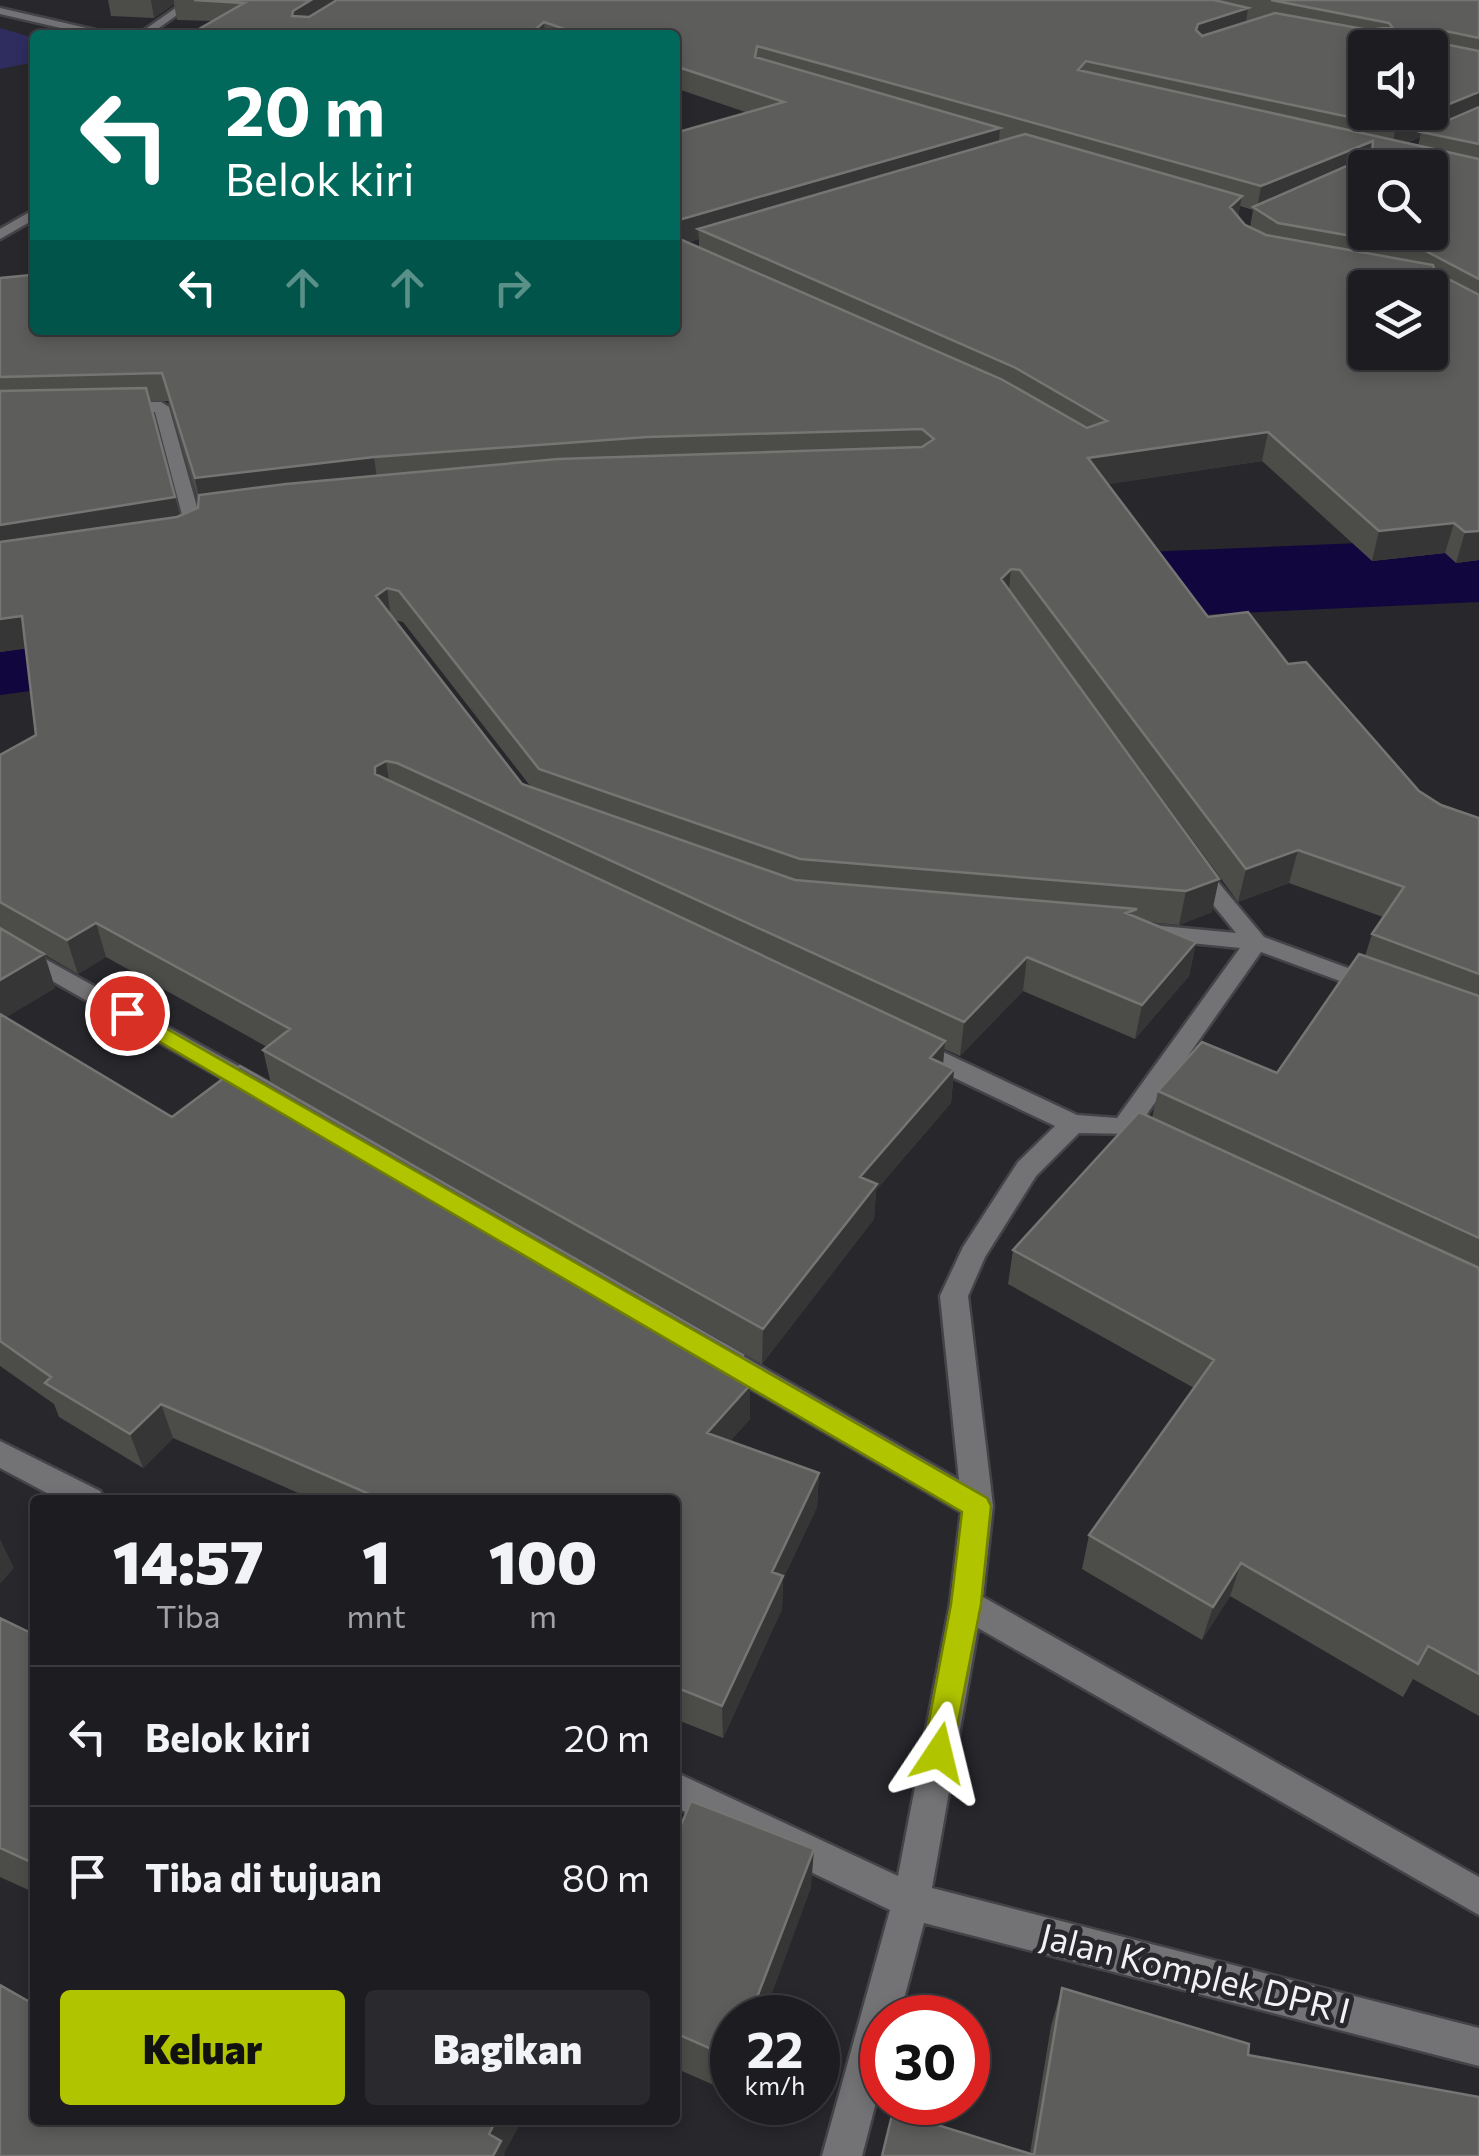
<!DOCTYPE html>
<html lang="id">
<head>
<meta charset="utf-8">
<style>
	:root { --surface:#1d1d21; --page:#2a2a2e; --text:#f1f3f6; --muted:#a0a2a5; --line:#3b3b3f; --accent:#b0c500 }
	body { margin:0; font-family:Commissioner,sans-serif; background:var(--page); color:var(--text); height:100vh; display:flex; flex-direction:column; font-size:38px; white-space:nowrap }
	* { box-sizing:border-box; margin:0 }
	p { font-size:32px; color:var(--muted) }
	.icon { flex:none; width:55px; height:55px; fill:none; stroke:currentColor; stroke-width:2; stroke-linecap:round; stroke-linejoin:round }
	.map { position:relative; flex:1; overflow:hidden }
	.side { position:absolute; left:30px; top:1495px; width:650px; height:630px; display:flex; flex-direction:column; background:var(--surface); border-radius:10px; box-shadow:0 5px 15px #0003,0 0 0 2px var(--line) }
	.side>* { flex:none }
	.guide { position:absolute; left:30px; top:30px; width:650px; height:305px; border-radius:10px; box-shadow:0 5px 15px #0003,0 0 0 2px var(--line); background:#00695c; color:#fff; overflow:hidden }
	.tools { position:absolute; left:1348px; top:30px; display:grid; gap:20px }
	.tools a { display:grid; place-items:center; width:100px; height:100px; border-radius:10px; background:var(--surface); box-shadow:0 5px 15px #0003,0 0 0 2px var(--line); font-size:50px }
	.speed { position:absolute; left:710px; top:1995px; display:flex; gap:20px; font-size:50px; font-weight:700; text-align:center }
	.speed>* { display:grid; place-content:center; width:130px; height:130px; border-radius:50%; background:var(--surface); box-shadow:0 5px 15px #0003,0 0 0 2px var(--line); line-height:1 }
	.speed small { font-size:25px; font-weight:400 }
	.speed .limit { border:15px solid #d22; background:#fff; color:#111 }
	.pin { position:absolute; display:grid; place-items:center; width:85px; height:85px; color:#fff; margin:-42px; border:5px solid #fff; border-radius:50%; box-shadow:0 2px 10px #0007 }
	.me { position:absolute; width:110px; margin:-55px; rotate:10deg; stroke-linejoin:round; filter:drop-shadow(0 0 8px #0008) }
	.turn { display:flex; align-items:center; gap:35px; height:210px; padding:0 30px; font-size:45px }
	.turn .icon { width:130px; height:130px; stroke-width:2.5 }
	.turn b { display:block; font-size:70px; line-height:85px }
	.lanes { display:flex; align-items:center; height:95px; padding:0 30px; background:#0003; justify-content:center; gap:50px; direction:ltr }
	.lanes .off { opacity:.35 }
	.eta { display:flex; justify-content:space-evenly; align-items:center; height:170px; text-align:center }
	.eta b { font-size:60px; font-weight:800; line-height:70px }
	.action { display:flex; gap:20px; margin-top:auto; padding:20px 30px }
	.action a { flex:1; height:115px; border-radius:10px; background:var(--accent); color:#111; font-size:40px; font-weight:800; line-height:115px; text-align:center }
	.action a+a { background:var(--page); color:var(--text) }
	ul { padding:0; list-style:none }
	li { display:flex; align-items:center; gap:30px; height:140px; padding:0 30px; border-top:2px solid var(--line) }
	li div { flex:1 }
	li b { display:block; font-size:38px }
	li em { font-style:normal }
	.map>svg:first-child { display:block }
	.green { fill:#2f2c5f }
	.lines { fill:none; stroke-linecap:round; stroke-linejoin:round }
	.river { fill:#12063e; fill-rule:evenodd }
	.minor-casing { stroke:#434348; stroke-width:5 }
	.minor { fill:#737376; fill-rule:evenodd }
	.wall { fill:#4c4c48; fill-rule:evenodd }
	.shaded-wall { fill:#353635 }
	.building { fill:#5d5e5b; stroke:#757573; stroke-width:2.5; fill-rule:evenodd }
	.route { fill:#b0c500; stroke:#728000; stroke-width:2.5 }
	.labels { text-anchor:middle; stroke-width:10; stroke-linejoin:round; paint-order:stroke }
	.near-street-label { font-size:35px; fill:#f2f2f6; stroke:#27272c }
</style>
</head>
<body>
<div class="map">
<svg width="1479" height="2156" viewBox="0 0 1479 2156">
	<rect width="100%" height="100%" fill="#27272c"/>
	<path class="green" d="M0,28L35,38V62L0,69Z"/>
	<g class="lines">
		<path class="river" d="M1479,538V602L975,625L937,615L921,592L937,569L975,559Z
			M233,596L273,606L289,630L273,654L233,664L0,695V627Z"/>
		<g class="minor-casing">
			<path id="minor" d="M187,0H198L149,35H137Z
				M0,8L104,32L109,35H91L0,14Z
				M35,209V219L0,239V229Z
				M120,402H161L169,407L204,532L184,543L175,538L186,530L155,412L115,410V404Z
				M1195,862L1203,864L1264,937L1383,981L1387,986L1383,991H1367L1261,952L1133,1134L1079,1133L1036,1176L985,1257L968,1296L993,1506L983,1597L1479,1877V1915L978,1628L932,1888L1479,2028V2066L924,1923L899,2018H882V2079L862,2156H822L890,1910L675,1807V1772L898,1876L950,1604L961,1512L704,1361L700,1353L704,1345L714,1342L724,1345L959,1480L940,1296L963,1247L1018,1162L1055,1126L906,1055L903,1049L915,1041L924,1043L1077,1115L1117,1118L1240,948L1151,939L1140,932L1151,925L1236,933L1184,869Z
				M0,934L269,1083L273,1089L260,1098L251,1095L0,951Z
				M0,1441L100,1491L105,1500H60L0,1468Z"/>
		</g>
		<use href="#minor" class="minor"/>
	</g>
	<path class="wall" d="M108,0H1479V560L1456,563L1445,553L1372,561L1262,461L1108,484L1208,617L1288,664L1419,791L1441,805L1479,818V1716L1413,1679L1403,1697L1230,1596L1202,1640L1082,1569L1089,1535L1194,1388L1008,1284L1013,1250L1152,1118L1158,1091L1277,1073L1365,956L1372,934L1383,917L1289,883L1238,902L1017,600L1212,912L1179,925L1148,922L1196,942L1189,976L1135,1039L1023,991L960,1056L944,1049L943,1064L954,1069L951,1103L876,1190L874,1219L762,1364L318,1111L743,1355V1381L750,1385V1419L730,1441L819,1473L817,1507L783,1579L782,1609L723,1738L675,1719V1500H314L173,1438L143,1468L59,1417L54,1404L0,1366V755L36,735L26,648L0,652V278L35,330L675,133L748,113L675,88V35H193L192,33L212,21L177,20L174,4L154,18L111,16ZM1420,137L1418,146L1407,143ZM1240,206L1253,210L1250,227L1245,225L1238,217ZM699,239V247L688,242L692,241ZM150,401H168L198,500V508L179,516ZM394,620L403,622L531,787L522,784ZM45,955L78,974L106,957L267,1047L263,1050L271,1084L172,1117L6,1017L55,988Z
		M0,1618L35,1635V1893L0,1877Z
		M675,1829L811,1888L732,2018V2093L675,2068Z
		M1062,1988L1248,2055L1479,2156H882L1030,2153L1051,2026Z"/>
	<path class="shaded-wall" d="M151,0H174V4L154,18Z
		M311,0H346L296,32L292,16L293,11Z
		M1248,8L1245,29L1193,51L1198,24Z
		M544,22L545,35H529Z
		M1479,92V107L1421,132L1420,137L1391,150L1396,127Z
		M1000,128L998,151L698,229L699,239L675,246V221Z
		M1373,141L1368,164L1257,211L1261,186Z
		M1242,196L1237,221L1230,207Z
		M1268,432L1262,461L1084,488L1088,458Z
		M374,457L378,486L201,508L195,478Z
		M175,497L181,527L0,556V525Z
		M1454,523L1445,553L1372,561L1379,531Z
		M1479,531V560L1456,563L1465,532Z
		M1011,569L1008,600L1001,579Z
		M387,588L391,619L376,596Z
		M22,616L31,648L0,652V619Z
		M386,761L391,794L380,806L375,767Z
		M1298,850L1289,883L1238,902L1246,869Z
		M1219,879L1212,912L1179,925L1186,891Z
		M96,923L106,957L78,974L67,940Z
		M1196,942L1189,976L1135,1039L1142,1005Z
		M44,954L55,988L0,1021V980Z
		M1027,957L1023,991L960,1056L964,1022Z
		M945,1041L942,1076L930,1058Z
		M954,1069L951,1103L876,1190L874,1219L762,1364L763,1329L860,1177Z
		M743,1355V1389L729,1373Z
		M750,1385V1419L707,1467V1433Z
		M161,1404L173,1438L143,1468L130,1434Z
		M819,1473L817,1507L783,1579L782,1609L723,1738L722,1706L772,1572Z
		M0,1539L14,1568L0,1584Z
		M1241,1563L1230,1596L1202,1640L1213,1607Z
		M814,1849L811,1888L763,2018H749Z
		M496,2120H522L504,2154L505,2156H493L489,2134Z"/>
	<path class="building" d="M194,0H311L293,11L292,16L309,17L337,0H1214L1248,8L1198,24L1196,30L1202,36L1275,13L1369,30L1392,27L1389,23L1271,0H1479V38L1436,29L1431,33L1434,42L1479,51V92L1430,112V48H1365V112H1429L1396,127L1086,61L1078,70L1479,159V279L1420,248L1278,223L1253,207L1372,155L1373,141L1261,186L757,46L755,57L1000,128L675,221V133L784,102L675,66V35H582L544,22L529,35H215L192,33L244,3ZM1365,168H1430V232H1365Z
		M1479,107V144L1421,132Z
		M1025,134L1242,196L1230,207L1245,225L1266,235L1433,265L1435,272L1479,295V531L1465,532L1454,523L1379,531L1268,432L1088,458L1208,617L1248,612L1288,664L1306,662L1419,791L1441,805L1479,818V974L1372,934L1404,887L1298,850L1246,869L1020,570L1011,569L1001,579L1219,879L1186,891L800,859L539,769L399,591L387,588L376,596L522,784L795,880L1137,909L1126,913L1196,942L1142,1005L1027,957L964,1022L397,763L386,761L375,767V774L945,1041L930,1058L954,1069L860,1177L877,1184L763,1329L263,1050L290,1029L96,923L67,940L0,902V755L36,735L22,616L0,619V542L177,517L198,508L199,495L286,484L558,459L922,447L934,439L922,429L647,437L374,457L195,478L162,373L0,377V278L31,275L32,267L35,265V330H675V237L1001,379L1087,428L1107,421L1014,367L698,229ZM1365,288H1430V352H1365Z
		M146,388L175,497L0,525V391Z
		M0,928L44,954L0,980Z
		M1359,954L1479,996V1238L1158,1091L1202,1042L1277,1073Z
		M0,1014L172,1117L240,1066L743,1355L729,1373L750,1385L707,1433L819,1473L772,1572L783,1576L722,1706L675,1687V1500H383L161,1404L130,1434L45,1383L51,1377L0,1341Z
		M1139,1112L1479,1268V1674L1428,1646L1418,1664L1241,1563L1213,1607L1089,1535L1214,1360L1013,1250Z
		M0,1618L35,1635V1864L0,1848Z
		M691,1801L814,1849L749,2018H732V2058L675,2033V1829L679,1830Z
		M0,1985L35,2005V2120H496L489,2134L501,2141L493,2156H0Z
		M1062,1988L1249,2044L1248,2055L1479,2097V2156H882L893,2111L1034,2155Z"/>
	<path class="route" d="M127,1006L987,1498L991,1506L981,1604L950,1763L939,1768L928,1763L923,1753L951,1604L962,1512L119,1018L116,1013Z"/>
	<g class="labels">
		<g class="near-street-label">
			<text transform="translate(1195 1974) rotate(14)" y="12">Jalan Komplek DPR I</text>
		</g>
	</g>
</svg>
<div class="tools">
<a><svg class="icon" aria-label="sound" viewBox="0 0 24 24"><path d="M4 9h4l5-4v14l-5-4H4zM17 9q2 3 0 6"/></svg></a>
<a><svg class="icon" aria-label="search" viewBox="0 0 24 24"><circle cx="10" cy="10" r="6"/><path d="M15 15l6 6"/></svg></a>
<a><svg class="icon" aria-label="layers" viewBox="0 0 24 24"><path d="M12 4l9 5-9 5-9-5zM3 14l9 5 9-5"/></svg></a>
</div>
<div class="speed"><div>22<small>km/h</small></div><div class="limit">30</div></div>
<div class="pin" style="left:127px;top:1013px;background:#d93025"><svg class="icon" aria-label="arrive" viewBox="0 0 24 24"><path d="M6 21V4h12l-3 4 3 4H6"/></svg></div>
<svg class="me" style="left:939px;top:1753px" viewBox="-20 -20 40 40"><path d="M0-17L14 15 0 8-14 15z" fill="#b0c500" stroke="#fff" stroke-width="4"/></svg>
<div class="guide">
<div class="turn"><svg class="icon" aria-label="left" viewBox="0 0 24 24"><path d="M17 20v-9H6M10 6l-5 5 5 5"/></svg><div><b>20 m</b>Belok kiri</div></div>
<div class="lanes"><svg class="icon" aria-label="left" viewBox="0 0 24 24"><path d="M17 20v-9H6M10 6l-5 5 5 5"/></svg><svg class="icon off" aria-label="ahead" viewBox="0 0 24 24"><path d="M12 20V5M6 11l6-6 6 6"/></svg><svg class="icon off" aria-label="ahead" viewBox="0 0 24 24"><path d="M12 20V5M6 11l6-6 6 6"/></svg><svg class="icon off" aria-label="right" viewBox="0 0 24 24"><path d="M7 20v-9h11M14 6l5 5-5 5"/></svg></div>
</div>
<section class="side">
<div class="eta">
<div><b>14:57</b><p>Tiba</p></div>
<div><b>1</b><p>mnt</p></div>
<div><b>100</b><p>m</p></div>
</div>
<ul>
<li><svg class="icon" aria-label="left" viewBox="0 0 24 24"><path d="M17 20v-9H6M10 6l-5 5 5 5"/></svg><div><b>Belok kiri</b></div><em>20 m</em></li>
<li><svg class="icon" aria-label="arrive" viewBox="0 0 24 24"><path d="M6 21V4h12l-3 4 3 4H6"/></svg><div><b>Tiba di tujuan</b></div><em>80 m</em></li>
</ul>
<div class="action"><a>Keluar</a><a>Bagikan</a></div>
</section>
</div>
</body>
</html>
